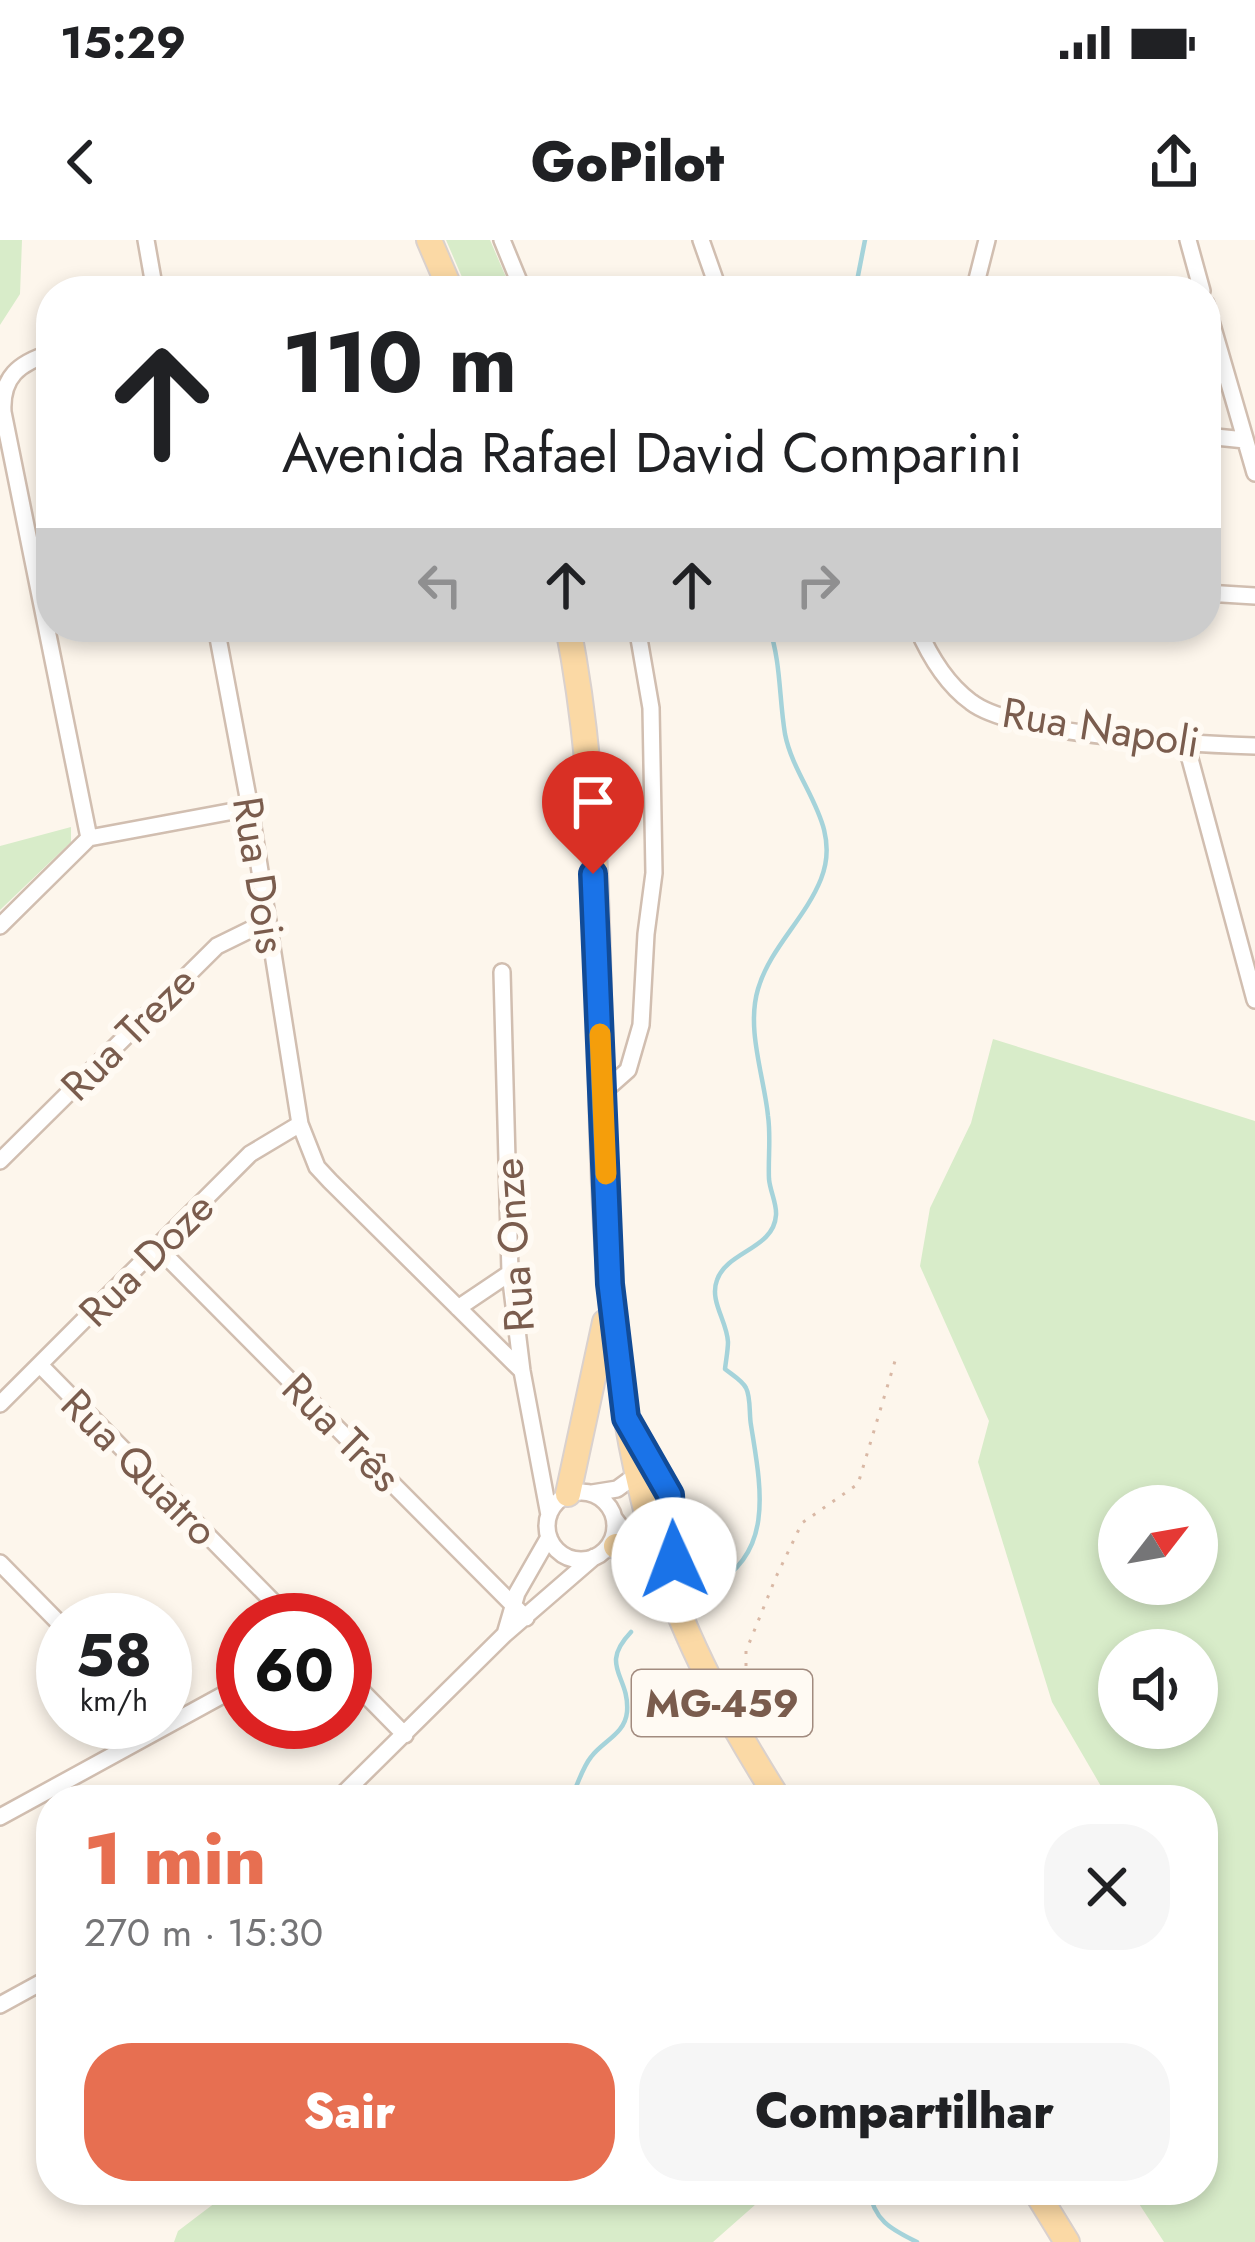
<!DOCTYPE html>
<html lang="pt">
<head>
<meta charset="utf-8">
<style>
	:root { --surface:#fff; --page:#f6f6f6; --text:#202124; --muted:#757577; --accent:#e76f51 }
	body { margin:0; font-family:Jost,sans-serif; background:var(--page); color:var(--text); height:100vh; display:flex; flex-direction:column; font-size:45px; white-space:nowrap }
	* { box-sizing:border-box; margin:0 }
	p { font-size:39px; color:var(--muted) }
	.icon { flex:none; width:66px; height:66px; fill:none; stroke:currentColor; stroke-width:2; stroke-linecap:round; stroke-linejoin:round }
	.map { position:relative; flex:1; overflow:hidden }
	.details { position:absolute; left:36px; top:1545px; width:1182px; height:420px; display:flex; flex-direction:column; background:var(--surface); border-radius:48px; box-shadow:0 6px 18px #0003 }
	.details>* { flex:none }
	.banner { position:absolute; left:36px; top:36px; width:1185px; height:366px; border-radius:48px; box-shadow:0 6px 18px #0003; background:#fff; color:var(--text); overflow:hidden }
	.needle { width:78px; rotate:59deg }
	.fabs { position:absolute; left:1098px; top:1245px; display:grid; gap:24px }
	.fabs a { display:grid; place-items:center; width:120px; height:120px; border-radius:50%; background:var(--surface); box-shadow:0 6px 18px #0003; font-size:60px }
	.speed { position:absolute; left:36px; top:1353px; display:flex; gap:24px; font-size:60px; font-weight:700; text-align:center }
	.speed>* { display:grid; place-content:center; width:156px; height:156px; border-radius:50%; background:var(--surface); box-shadow:0 6px 18px #0003; line-height:1 }
	.speed small { font-size:30px; font-weight:400 }
	.speed .limit { border:18px solid #d22; background:#fff; color:#111 }
	.pin { position:absolute; display:grid; place-items:center; width:102px; height:102px; color:#fff; margin:-123px -51px; border-radius:50% 50% 50% 0; rotate:-45deg; box-shadow:0 0 12px #0007 }
	.pin .icon { rotate:45deg }
	.me { position:absolute; width:132px; margin:-66px; rotate:358deg; stroke-linejoin:round; filter:drop-shadow(0 0 9px #0008) }
	.turn { display:flex; align-items:center; gap:42px; height:252px; padding:0 48px; font-size:54px }
	.turn .icon { width:156px; height:156px; stroke-width:2.5 }
	.turn b { display:block; font-size:84px; line-height:102px }
	.lanes { display:flex; align-items:center; height:114px; padding:0 48px; background:#0003; justify-content:center; gap:60px; direction:ltr }
	.lanes .off { opacity:.35 }
	.round { display:grid; place-items:center; flex:none; width:126px; height:126px; border-radius:48px; background:var(--page) }
	.head { display:flex; align-items:center; justify-content:space-between; height:204px; padding:0 48px }
	h1 { font-size:72px; font-weight:800; line-height:90px; color:var(--accent) }
	.primary-button { display:flex; gap:24px; margin-top:auto; padding:24px 48px }
	.primary-button a { flex:1; height:138px; border-radius:48px; background:var(--accent); color:#fff; font-size:48px; font-weight:800; line-height:138px; text-align:center }
	.primary-button a+a { background:var(--page); color:var(--text) }
	.status { display:flex; justify-content:space-between; align-items:center; height:84px; padding:0 60px; background:var(--surface); direction:ltr }
	.status svg { height:33px; fill:currentColor }
	header { display:flex; justify-content:space-between; align-items:center; height:156px; padding:0 48px; background:var(--surface); font-size:54px; font-weight:800 }
	.map>svg:first-child { display:block }
	.green { fill:#d8ecc9; fill-rule:evenodd }
	.lines { fill:none; stroke-linecap:round; stroke-linejoin:round }
	.stream { stroke:#a5d3da; stroke-width:4.5 }
	.street-casing { stroke:#d1beb0; stroke-width:20 }
	.primary-casing { stroke:#dad1cd; stroke-width:28 }
	.path { stroke:#d9b8a5; stroke-width:3; stroke-dasharray:3 9; stroke-linecap:butt }
	.street { stroke:#fff; stroke-width:15 }
	.primary { stroke:#fbd9a5; stroke-width:24 }
	.route-casing { stroke:#114b97; stroke-width:30 }
	.route { stroke:#1a73e8; stroke-width:21 }
	.slow { stroke:#f59e0b; stroke-width:21 }
	.labels { text-anchor:middle; stroke-width:12; stroke-linejoin:round; paint-order:stroke }
	.shield { fill:#fffaf3; stroke:#a28b7f; stroke-width:3 }
	.shield-label { font-size:39px; font-weight:bold; fill:#7a5c4d }
	.street-label { font-size:42px; fill:#7a5c4d; stroke:#fffaf3 }
</style>
</head>
<body>
<div class="status"><b>15:29</b><svg viewBox="0 0 49 12"><path d="M0 12V9h3v3zM5 12V6h3v6zM10 12V3h3v9zM15 12V0h3v12zM26 1h20v11H26zM47 4h2v5h-2z"/></svg></div>
<header><svg class="icon" aria-label="back" viewBox="0 0 24 24"><path d="M15 5l-7 7 7 7"/></svg>GoPilot<svg class="icon" aria-label="share" viewBox="0 0 24 24"><path d="M12 15V3M7 8l5-5 5 5M5 13v7h14v-7"/></svg></header>
<div class="map">
<svg width="1255" height="2002" viewBox="0 0 1255 2002">
	<rect width="100%" height="100%" fill="#fdf6ec"/>
	<path class="green" d="M0,0H22L20,54L0,85Z
		M446,0H490L512,51H468Z
		M71,587V602L0,670V606Z
		M993,799L1255,881V2002H1164L1130,1950H1203V1560H1109L1052,1462L978,1222L989,1181L920,1026L930,968L971,883ZM1119,1266H1197V1344H1119ZM1119,1410H1197V1488H1119Z
		M232,1950H772L713,2002H174L178,1991Z"/>
	<g class="lines">
		<path class="stream" d="M855,51L865,0
			M713,1345C776,1312 760,1243 751,1185C749,1175 751,1157 746,1148C743,1141 731,1134 725,1129C726,1120 728,1110 728,1102C727,1081 709,1061 717,1040C727,1011 774,1009 776,975C777,964 770,951 769,939C768,918 771,897 768,876C764,836 746,789 758,749C770,708 805,679 821,639C843,584 795,545 785,494C779,458 781,422 769,387
			M570,1560C577,1547 582,1528 591,1517C603,1501 625,1494 627,1472C630,1435 598,1427 631,1392
			M869,1950C874,1980 890,1989 917,2002"/>
		<g class="street-casing">
			<path id="street" d="M146,0L155,51
				M502,0L523,51
				M701,0L719,51
				M1188,0L1202,51
				M974,51L987,0
				M1206,64L1255,233
				M51,113C19,123 1,137 3,172L89,598
				M1206,196L1245,200
				M1206,353L1255,356
				M216,387L250,568L300,884L317,927L330,941L522,1131
				M917,387C929,415 945,443 971,462C1015,496 1195,504 1255,506
				M1186,504L1255,760
				M0,686L89,598L250,568
				M502,732L510,1033L522,1131L549,1275
				M602,853L628,830L641,785L646,694L654,633L651,468L637,387
				M0,921L217,706L268,681
				M157,1007L526,1378
				M458,1068L510,1033
				M40,1125L291,1380
				M0,1164L250,914L300,884
				M547 1286a34 34 0 1 1 68 0a34 34 0 1 1-68 0Z
				M592,1253L617,1249L632,1238L647,1237
				M614,1278L623,1290L640,1296
				M0,1323L63,1387
				M505,1394L517,1353L549,1297
				M345,1434L405,1495
				M337,1560L505,1394L594,1317
				M0,1577L243,1444
				M0,1765L51,1737"/>
		</g>
		<g class="primary-casing">
			<path id="primary" d="M429,0L451,51
				M568,387C628,693 566,1015 659,1316C685,1403 731,1484 779,1560
				M636,1195L668,1251
				M568,1254L605,1082
				M672,1265L674,1335
				M616,1306L635,1314L663,1338
				M1035,1950L1067,2002"/>
		</g>
		<path class="path" d="M746,1462V1411L776,1337L802,1283L858,1244L895,1121"/>
		<use href="#street" class="street"/>
		<use href="#primary" class="primary"/>
	</g>
	<g class="lines">
		<g class="route-casing">
			<path id="route" d="M593,634L610,1044L626,1178L670,1255L674,1320"/>
		</g>
		<use href="#route" class="route"/>
		<path class="slow" d="M600,794L606,934"/>
	</g>
	<g class="labels">
		<rect class="shield" x="632" y="1430" width="180" height="66" rx="9"/>
		<g class="shield-label">
			<text x="722" y="1477">MG-459</text>
		</g>
		<g class="street-label">
			<text transform="translate(1101 487) rotate(9)" y="15">Rua Napoli</text>
			<text transform="translate(260 635) rotate(81)" y="15">Rua Dois</text>
			<text transform="translate(128 793) rotate(-45)" y="15">Rua Treze</text>
			<text transform="translate(513 1005) rotate(-94)" y="15">Rua Onze</text>
			<text transform="translate(146 1019) rotate(-45)" y="15">Rua Doze</text>
			<text transform="translate(342 1192) rotate(45)" y="15">Rua Três</text>
			<text transform="translate(140 1227) rotate(45)" y="15">Rua Quatro</text>
		</g>
	</g>
</svg>
<div class="fabs">
<a><svg class="needle" viewBox="-14 -14 28 28"><path d="M0-13l5 13h-10z" fill="#e53935"/><path d="M0 13l5-13h-10z" fill="#757577"/></svg></a>
<a><svg class="icon" aria-label="sound" viewBox="0 0 24 24"><path d="M4 9h4l5-4v14l-5-4H4zM17 9q2 3 0 6"/></svg></a>
</div>
<div class="speed"><div>58<small>km/h</small></div><div class="limit">60</div></div>
<div class="pin" style="left:593px;top:634px;background:#d93025"><svg class="icon" aria-label="arrive" viewBox="0 0 24 24"><path d="M6 21V4h12l-3 4 3 4H6"/></svg></div>
<svg class="me" style="left:674px;top:1320px" viewBox="-20 -20 40 40"><circle r="19" fill="#fff"/><path d="M0-13L10 11 0 6-10 11z" fill="#1a73e8"/></svg>
<div class="banner">
<div class="turn"><svg class="icon" aria-label="ahead" viewBox="0 0 24 24"><path d="M12 20V5M6 11l6-6 6 6"/></svg><div><b>110 m</b>Avenida Rafael David Comparini</div></div>
<div class="lanes"><svg class="icon off" aria-label="left" viewBox="0 0 24 24"><path d="M17 20v-9H6M10 6l-5 5 5 5"/></svg><svg class="icon" aria-label="ahead" viewBox="0 0 24 24"><path d="M12 20V5M6 11l6-6 6 6"/></svg><svg class="icon" aria-label="ahead" viewBox="0 0 24 24"><path d="M12 20V5M6 11l6-6 6 6"/></svg><svg class="icon off" aria-label="right" viewBox="0 0 24 24"><path d="M7 20v-9h11M14 6l5 5-5 5"/></svg></div>
</div>
<section class="details">
<div class="head"><div><h1>1 min</h1><p>270 m · 15:30</p></div><a class="round"><svg class="icon" aria-label="close" viewBox="0 0 24 24"><path d="M6 6l12 12M18 6L6 18"/></svg></a></div>
<div class="primary-button"><a>Sair</a><a>Compartilhar</a></div>
</section>
</div>
</body>
</html>
